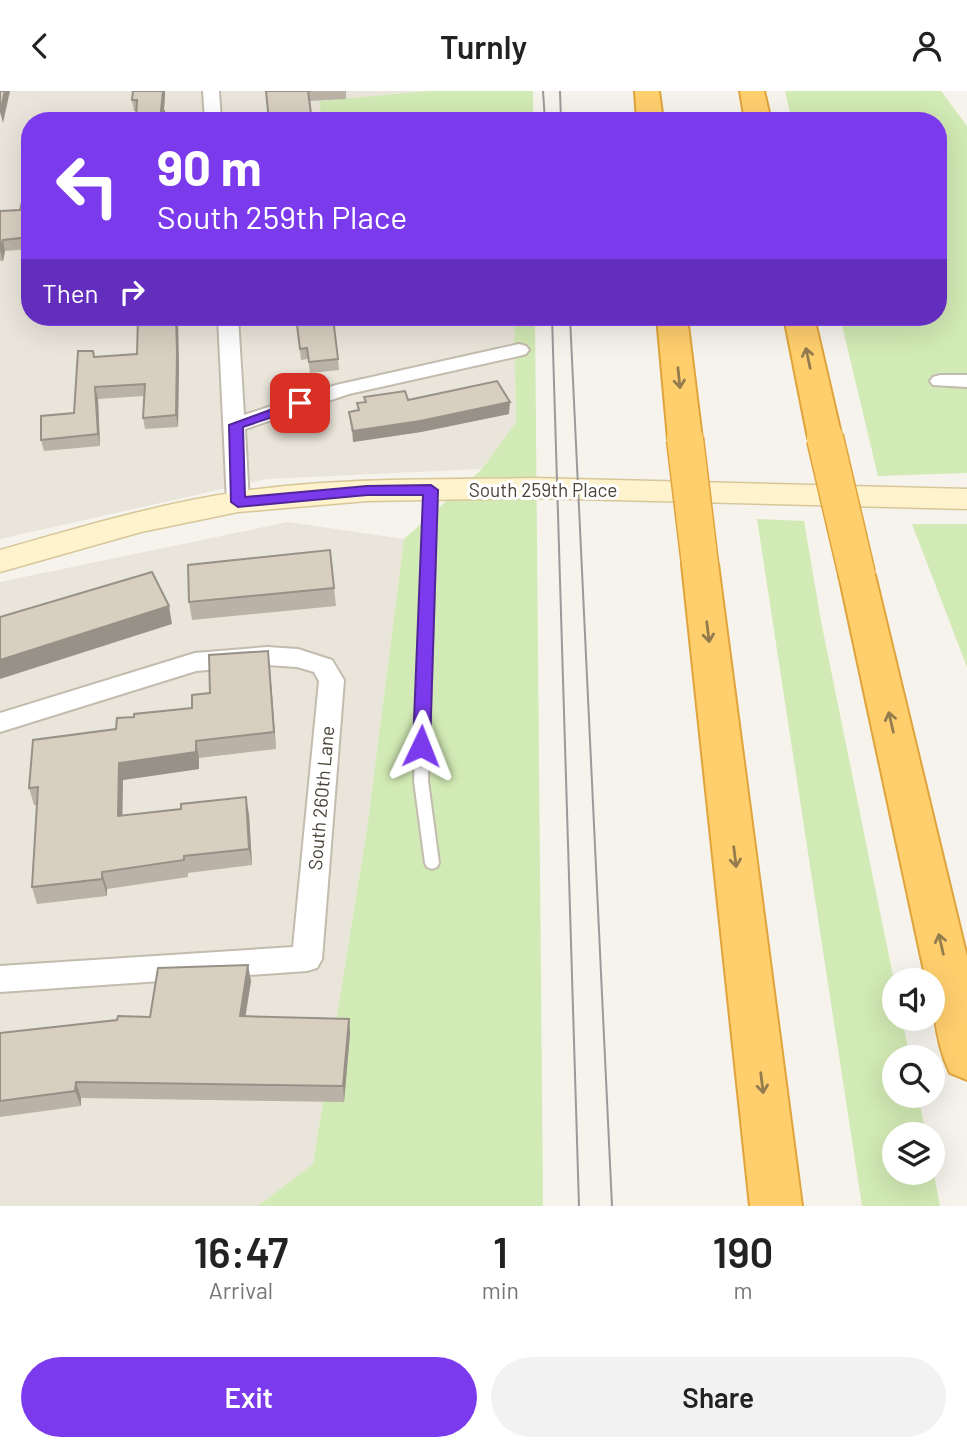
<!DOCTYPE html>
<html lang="en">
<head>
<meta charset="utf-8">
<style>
	:root { --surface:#fff; --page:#f2f2f2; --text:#222; --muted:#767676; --accent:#7c3aed }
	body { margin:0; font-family:Barlow,sans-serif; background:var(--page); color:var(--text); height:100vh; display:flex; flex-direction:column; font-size:26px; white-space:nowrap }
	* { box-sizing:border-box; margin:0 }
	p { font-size:23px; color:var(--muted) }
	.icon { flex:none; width:38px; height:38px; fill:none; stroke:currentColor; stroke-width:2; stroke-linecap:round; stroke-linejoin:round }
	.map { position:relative; height:1115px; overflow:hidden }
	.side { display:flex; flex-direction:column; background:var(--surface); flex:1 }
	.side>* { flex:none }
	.top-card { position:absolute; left:21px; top:21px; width:926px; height:214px; border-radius:28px; box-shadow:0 7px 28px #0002; background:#7c3aed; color:#fff; overflow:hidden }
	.controls { position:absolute; left:882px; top:877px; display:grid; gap:14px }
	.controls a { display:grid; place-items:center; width:63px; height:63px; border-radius:50%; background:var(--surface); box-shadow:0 7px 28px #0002; font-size:35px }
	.pin { position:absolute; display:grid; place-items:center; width:60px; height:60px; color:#fff; margin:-30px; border-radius:14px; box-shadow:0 4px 10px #0006 }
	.me { position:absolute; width:77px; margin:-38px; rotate:2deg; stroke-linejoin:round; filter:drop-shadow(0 0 5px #0008) }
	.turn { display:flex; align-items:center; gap:24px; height:147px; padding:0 21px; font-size:32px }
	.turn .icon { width:91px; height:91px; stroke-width:2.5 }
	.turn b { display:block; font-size:49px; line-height:60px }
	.then { display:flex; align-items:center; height:66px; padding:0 21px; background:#0003; gap:14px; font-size:26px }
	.eta { display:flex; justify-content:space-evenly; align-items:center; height:119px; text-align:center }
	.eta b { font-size:42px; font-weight:600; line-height:49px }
	.action { display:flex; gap:14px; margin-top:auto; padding:14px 21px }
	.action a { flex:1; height:80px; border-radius:42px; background:var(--accent); color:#fff; font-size:28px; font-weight:600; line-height:80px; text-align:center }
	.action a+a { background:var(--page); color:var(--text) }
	header { display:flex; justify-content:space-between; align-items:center; height:91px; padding:0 21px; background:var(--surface); font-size:32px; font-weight:600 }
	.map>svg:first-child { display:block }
	.residential { fill:#eae5da }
	.green { fill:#d2eab5 }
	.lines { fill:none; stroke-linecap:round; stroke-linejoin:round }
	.service-casing { stroke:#c2bbae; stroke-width:4 }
	.minor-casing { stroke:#c2bbae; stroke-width:4 }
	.secondary-casing { stroke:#d6c79b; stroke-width:3 }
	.motorway-casing { stroke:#e0a43c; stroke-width:4 }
	.service { fill:#fff; fill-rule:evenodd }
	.minor { fill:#fff; fill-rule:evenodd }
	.secondary { fill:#fff3cd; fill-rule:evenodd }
	.motorway { fill:#ffcf6e; fill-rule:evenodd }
	.tram { stroke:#9a9a9a; stroke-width:2 }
	.motorway-bridge-casing { stroke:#e0a43c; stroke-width:39; stroke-linecap:butt }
	.motorway-bridge { stroke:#ffcf6e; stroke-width:36 }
	.wall { fill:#bab2a6 }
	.shaded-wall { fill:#979187 }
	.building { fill:#d8cfc1; stroke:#979187; stroke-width:2 }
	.oneway { stroke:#937c4e }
	.route { fill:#7c3aed; stroke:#51269a; stroke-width:2 }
	.labels { text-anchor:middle; stroke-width:6; stroke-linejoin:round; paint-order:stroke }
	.street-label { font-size:19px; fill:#4b4439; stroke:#fff }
</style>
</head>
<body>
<header><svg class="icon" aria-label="back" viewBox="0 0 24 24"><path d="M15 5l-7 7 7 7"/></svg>Turnly<svg class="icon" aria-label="person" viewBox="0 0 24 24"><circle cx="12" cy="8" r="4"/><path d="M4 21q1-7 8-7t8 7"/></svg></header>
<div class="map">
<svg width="967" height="1115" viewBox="0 0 967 1115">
	<rect width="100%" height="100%" fill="#f6f3ec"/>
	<path class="residential" d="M0,0H427L319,10L322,30H30V226H514L516,331L482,378L267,388L0,448Z
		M288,431L404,448L367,738L313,1073L258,1115H0V491Z"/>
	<path class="green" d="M427,0H533V30H322L319,10Z
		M785,0H941L967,35V382L878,385L840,226H938V30H792Z
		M514,226H535L543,1115H258L313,1073L367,738L404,448L482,378L516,331Z
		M757,428L804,430L821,530L894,890V928H902L910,966H894V1004L918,1005L926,1043H894V1082H933V1078L940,1115H862Z
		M912,433H967V576Z"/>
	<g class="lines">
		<g class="service-casing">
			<path id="service" d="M431,395L437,399L428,690L439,772L437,776L432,778L427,776L425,772L414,690L425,399Z"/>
		</g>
		<g class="minor-casing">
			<path id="minor" d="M203,0H219L221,30H205Z
				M218,226H238L244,324L336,294L519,253L526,255L529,259L526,263L519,265L349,303L245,338L249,411L246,416H230L227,411Z
				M940,284H967V296L933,294L930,290L933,286Z
				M267,556L298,558L332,569L344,589L322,868L317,877L307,880L0,901V875L293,856L319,590L314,581L297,576L267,574L196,580L0,641V622L195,562Z"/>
		</g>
		<g class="secondary-casing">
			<path id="secondary" d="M534,387L967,398V418L534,407L367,410L238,421L141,441L0,481V459C78,437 157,413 237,401C335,386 436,389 534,387Z"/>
		</g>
		<g class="motorway-casing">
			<path id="motorway" d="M635,0H659L663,30H637Z
				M740,0H764L771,30H745Z
				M657,226H687L702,348L697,355L685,358L673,355L668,348Z
				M784,226H814L842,347L837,354L825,357L813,354L808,347Z
				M700,461L713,464L718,473L802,1115H750L682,473L687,464Z
				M857,472L870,475L875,484L967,866V989L950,982C936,953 933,921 933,889H926L839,484L844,475Z"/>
		</g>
		<use href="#service" class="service"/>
		<use href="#minor" class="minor"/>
		<use href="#secondary" class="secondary"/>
		<use href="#motorway" class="motorway"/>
		<path class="tram" d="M543,0L545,30
			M560,0L561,30
			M552,226L579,1115
			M570,226L612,1115"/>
		<g class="motorway-bridge-casing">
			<path id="motorway-bridge" d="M825,347L857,484
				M685,348L700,473"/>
		</g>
		<use href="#motorway-bridge" class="motorway-bridge"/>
	</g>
	<path class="wall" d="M266,0H346V8L309,10Z
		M165,4L164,20L165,25L134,20L132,9Z
		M30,79V158L5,160L3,170H0V120L20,119Z
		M296,226L338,268L339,279L310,282L308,268L301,269Z
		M93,260L95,266L179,272L178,336L145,338L143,327L144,305L98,308L100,355L44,360L41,349L74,322Z
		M364,306L408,309L509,323L421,341L353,351L349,321L358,319L357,312H365Z
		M330,459L336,515L192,529L189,511Z
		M270,577L276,658L199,667V678L123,689L122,725L249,723L252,774L188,782V786L107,798V805L37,813L32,796L37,714H34L29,697L134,626L192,617L210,602Z
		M251,890L245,926L349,928L350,943L344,1011L81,1007V1015L0,1026V942L150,926Z"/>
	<path class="shaded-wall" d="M5,0H10L3,32L0,21Z
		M163,0H165V4L163,30L161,20Z
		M3,149L5,160L3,170L0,159Z
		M176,226H178L179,272L178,336L176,324Z
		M95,296L98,308L100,355L98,343Z
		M510,311L509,323L421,341L353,351V340Z
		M169,515L172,533L0,588V569Z
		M268,560L270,577L276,658L274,641Z
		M196,650L199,667V678L123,689L122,742L118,725L119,672Z
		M246,706L249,723L252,774L249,758Z
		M102,781L107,798V805L102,788Z
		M248,874L251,890L243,941L240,925Z
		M349,928L350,943L344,1011L343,995Z
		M76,991L81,1007V1015L75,1000Z"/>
	<path class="building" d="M0,0H5L0,21Z
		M133,0H163L161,20H164V25H167V30H136L137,9H132Z
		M266,0H311H308L312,30H269Z
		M30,79V146L3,149L0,159V120L20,119Z
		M138,226H176L177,261L176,324L143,327L145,293L95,296L98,343L41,349V325L74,322L78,260H93L94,266L137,263Z
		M296,226L333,227L338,268L309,271L307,257L300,258Z
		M497,290L510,311L420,330L353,340L349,321L359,319L357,312L366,311L364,306L405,300L408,309Z
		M330,459L334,497L189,511L188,474Z
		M152,481L169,515L0,569V526Z
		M268,560L274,641L196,650V661L119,672L118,725L181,718V713L246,706L249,758L184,765V769L102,781V788L32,796L38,696L29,697L33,649L116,638L117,627L134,626V623L192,617V604L210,602L209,564Z
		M248,874L240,925L349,928L343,995L76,991L75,1000L0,1010V942L117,929L118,925L150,926L158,877Z"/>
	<defs><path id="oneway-shaft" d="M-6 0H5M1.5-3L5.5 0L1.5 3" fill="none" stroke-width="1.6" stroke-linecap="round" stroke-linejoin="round" transform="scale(1.75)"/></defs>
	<g class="oneway">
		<use href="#oneway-shaft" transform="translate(808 267) rotate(-102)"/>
		<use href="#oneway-shaft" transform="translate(679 287) rotate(84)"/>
		<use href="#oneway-shaft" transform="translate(708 541) rotate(83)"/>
		<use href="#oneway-shaft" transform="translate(891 631) rotate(-103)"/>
		<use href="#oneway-shaft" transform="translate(735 766) rotate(83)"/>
		<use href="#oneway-shaft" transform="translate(941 853) rotate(-103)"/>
		<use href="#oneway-shaft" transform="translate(762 992) rotate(83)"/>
	</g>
	<path class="route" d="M300,308L305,309V315L243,336L245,406L367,395L431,394L438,399L430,655L427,660H415L413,655L423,404H367L238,416L231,411L229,334Z"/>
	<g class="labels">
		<g class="street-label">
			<text x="543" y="406">South 259th Place</text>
			<text transform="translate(321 707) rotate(-85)" y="7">South 260th Lane</text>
		</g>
	</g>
</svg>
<div class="controls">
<a><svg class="icon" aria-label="sound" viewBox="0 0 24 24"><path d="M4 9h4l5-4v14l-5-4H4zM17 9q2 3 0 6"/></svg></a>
<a><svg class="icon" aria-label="search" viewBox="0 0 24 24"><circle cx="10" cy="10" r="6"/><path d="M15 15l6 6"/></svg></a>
<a><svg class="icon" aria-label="layers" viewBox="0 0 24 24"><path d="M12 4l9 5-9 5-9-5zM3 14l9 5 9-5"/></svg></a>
</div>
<div class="pin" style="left:300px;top:312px;background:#d93025"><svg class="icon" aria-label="arrive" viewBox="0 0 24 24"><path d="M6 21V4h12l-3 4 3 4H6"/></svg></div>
<svg class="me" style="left:421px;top:655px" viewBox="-20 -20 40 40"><path d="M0-17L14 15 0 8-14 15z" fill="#7c3aed" stroke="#fff" stroke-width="4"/></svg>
<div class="top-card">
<div class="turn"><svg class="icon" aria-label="left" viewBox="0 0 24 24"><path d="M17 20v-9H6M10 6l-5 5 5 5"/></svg><div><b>90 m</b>South 259th Place</div></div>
<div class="then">Then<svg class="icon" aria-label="right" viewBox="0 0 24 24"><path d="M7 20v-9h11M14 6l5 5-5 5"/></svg></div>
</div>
</div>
<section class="side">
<div class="eta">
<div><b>16:47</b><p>Arrival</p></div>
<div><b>1</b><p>min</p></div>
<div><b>190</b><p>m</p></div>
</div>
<div class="action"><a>Exit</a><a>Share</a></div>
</section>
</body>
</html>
